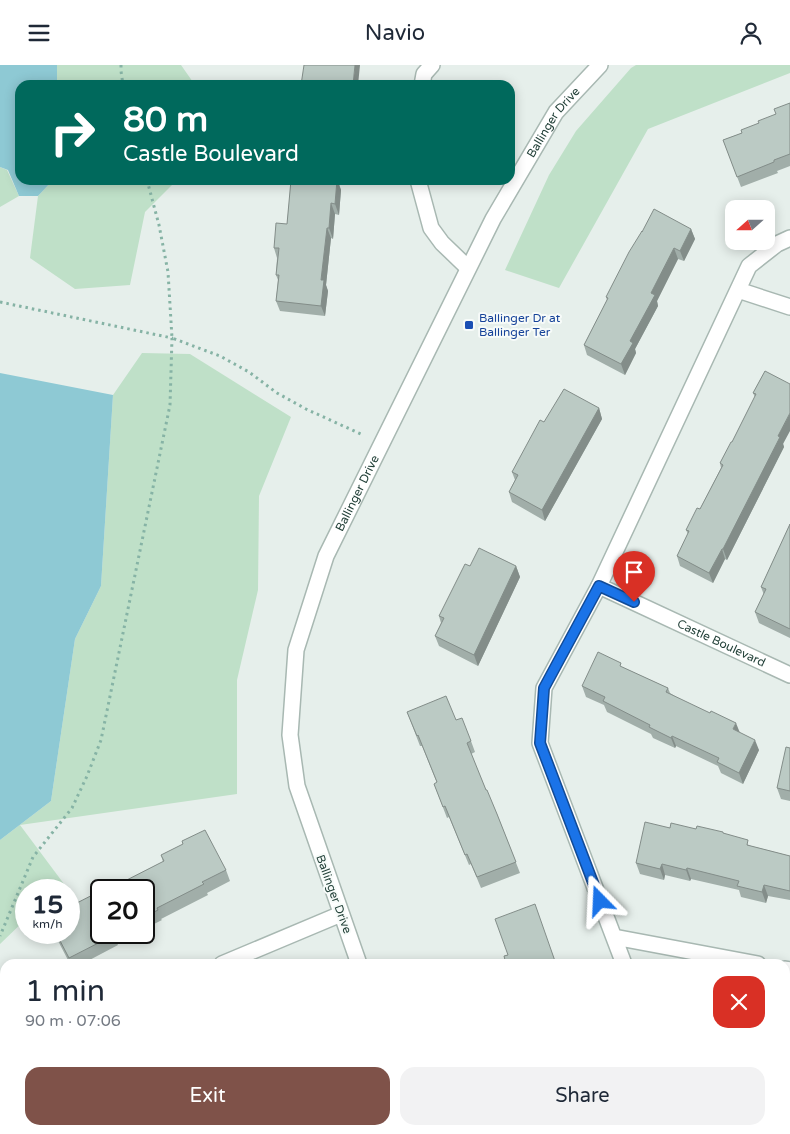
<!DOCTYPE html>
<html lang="en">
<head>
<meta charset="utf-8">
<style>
	:root { --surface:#fff; --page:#f2f2f3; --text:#1f2937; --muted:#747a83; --accent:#7f5249 }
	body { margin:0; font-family:"Varela Round",sans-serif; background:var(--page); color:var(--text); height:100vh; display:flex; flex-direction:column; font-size:19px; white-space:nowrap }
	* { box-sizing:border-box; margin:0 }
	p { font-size:16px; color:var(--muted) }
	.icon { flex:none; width:28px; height:28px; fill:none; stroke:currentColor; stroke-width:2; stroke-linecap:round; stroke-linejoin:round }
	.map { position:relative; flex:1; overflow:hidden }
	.sheet { position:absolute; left:0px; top:894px; width:790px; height:176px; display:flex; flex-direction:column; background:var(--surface); border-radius:15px 15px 0 0; box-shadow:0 2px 12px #0003 }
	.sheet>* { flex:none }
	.top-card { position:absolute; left:15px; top:15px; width:500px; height:105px; border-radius:15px; box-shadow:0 2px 12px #0003; background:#00695c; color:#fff; overflow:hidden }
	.needle { width:32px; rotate:249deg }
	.controls { position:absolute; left:725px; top:135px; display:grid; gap:10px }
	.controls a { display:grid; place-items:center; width:50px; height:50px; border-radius:10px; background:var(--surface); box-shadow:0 2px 12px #0003; font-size:25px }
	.speed { position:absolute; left:15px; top:814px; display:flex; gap:10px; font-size:25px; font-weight:700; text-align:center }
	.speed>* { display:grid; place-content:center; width:65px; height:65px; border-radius:50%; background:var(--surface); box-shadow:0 2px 12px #0003; line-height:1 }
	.speed small { font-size:12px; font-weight:400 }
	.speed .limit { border:2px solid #111; border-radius:8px; background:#fff; color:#111 }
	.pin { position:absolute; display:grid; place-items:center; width:42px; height:42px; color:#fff; margin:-51px -21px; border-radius:50% 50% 50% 0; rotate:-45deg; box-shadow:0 0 5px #0007 }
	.pin .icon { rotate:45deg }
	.me { position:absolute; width:55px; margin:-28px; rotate:339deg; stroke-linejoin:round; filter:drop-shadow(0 0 4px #0008) }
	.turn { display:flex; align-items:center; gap:18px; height:105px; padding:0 25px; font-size:22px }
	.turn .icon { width:65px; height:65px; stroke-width:2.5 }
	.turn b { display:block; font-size:35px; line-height:42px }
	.round { display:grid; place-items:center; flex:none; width:52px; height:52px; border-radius:15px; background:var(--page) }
	.head { display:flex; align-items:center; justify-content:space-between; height:85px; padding:0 25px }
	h1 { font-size:30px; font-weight:600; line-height:38px }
	.cta { display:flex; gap:10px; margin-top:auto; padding:10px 25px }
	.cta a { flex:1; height:58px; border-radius:15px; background:var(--accent); color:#fff; font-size:20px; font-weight:600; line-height:58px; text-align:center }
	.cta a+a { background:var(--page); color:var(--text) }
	header { display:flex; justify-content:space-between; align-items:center; height:65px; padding:0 25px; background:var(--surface); font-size:22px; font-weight:600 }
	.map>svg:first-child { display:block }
	.green { fill:#bfe0c8 }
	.water { fill:#8ec9d4 }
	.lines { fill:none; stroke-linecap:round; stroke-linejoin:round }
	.service-casing { stroke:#a8b8b2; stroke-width:18 }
	.minor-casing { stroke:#a8b8b2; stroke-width:18 }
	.tertiary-casing { stroke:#a8b8b2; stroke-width:18 }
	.path { stroke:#86b3a5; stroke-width:3; stroke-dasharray:2.5 4; stroke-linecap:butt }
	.service { stroke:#fff; stroke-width:15 }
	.minor { stroke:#fff; stroke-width:15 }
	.tertiary { stroke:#fff; stroke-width:15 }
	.wall { fill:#a1aea9 }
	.shaded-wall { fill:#838d89 }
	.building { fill:#bbcac4; stroke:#838d89 }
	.route-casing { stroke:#114b97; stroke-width:12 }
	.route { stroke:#1a73e8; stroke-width:9 }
	.transit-dot { fill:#1a4fb4; stroke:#f7fbf9; stroke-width:2 }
	.labels { text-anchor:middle; stroke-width:4; stroke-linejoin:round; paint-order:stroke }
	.street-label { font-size:12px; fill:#24423a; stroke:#f7fbf9 }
	.transit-label { font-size:12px; fill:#164399; stroke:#f7fbf9; text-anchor:start }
</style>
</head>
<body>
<header><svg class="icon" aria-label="menu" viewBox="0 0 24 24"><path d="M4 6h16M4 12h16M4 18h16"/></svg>Navio<svg class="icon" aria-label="person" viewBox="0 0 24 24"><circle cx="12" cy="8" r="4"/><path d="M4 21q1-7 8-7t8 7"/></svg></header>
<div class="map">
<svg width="790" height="1069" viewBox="0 0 790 1069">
	<rect width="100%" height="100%" fill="#e6efeb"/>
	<path class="green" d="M57,0H181L195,20H57Z
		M636,0H790V8L648,64L559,223L505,205L549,110L576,66L631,3Z
		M0,102L7,105L19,131L0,142Z
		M53,115H177L145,147L130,220L75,224L30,193L38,131Z
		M142,288L190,289L291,352L259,431L258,525L237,615V729L20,760L64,819L57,825H26V854L0,879V775L51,736L75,574L101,521L113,330Z
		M0,953H5V1052L4,1055L0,1052Z"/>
	<path class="water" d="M0,0H57V20H20V115H53L38,131H19L8,105L0,102Z
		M0,308L113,330L101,521L75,574L51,736L0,775Z"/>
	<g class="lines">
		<g class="service-casing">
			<path id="service" d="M738,225L790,242
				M614,872L758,899
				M624,899L540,678L544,623L599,521L749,201L777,179L790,173
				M785,904L790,905
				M785,975L787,976L790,964"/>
		</g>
		<g class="minor-casing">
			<g id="minor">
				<path d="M422,20L424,9L432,0"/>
				<path d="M418,115L431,163L442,178L468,203"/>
				<path id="s1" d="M599,521L790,610"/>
				<path d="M222,899L341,849"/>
				<path d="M243,1065L245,1069"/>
			</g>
		</g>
		<g class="tertiary-casing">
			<g id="tertiary">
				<path id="s2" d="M359,899L297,721L290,670L296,585L326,491L493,154L556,47L600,0"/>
				<path d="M421,1065L422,1069"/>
			</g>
		</g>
		<path class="path" d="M121,0V6L123,20
			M147,115L159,160L168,207L172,273L220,291L249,307L277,328L306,344L363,370
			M0,237L172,273L170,340L101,675L87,711L72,743L33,792L0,871"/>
		<use href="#service" class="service"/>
		<use href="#minor" class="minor"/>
		<use href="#tertiary" class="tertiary"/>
	</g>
	<path class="wall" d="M790,38V101L777,106L778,108L741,122L723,75L742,68L776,49Z
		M287,115H338L341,125L339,150L335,149L333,174L331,173L326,220L328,226L325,251L280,246L276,236L278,215L276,210L277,193L274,183L287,159L291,119L288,118Z
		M691,164L695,174L684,196L678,194L657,236L658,241L635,284L636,288L625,310L587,290L584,280L607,235L606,232Z
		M765,306L784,382L727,495L725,494L713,518L680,501L677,491L688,469L686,465L700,444L721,403L720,398L732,377L755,332L753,328Z
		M599,343L602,354L545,456L512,437L509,427L515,415L512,407L544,357Z
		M790,459V573L759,558L755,547L764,530L761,522Z
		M470,501H516L520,512L478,601L439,581L435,571L441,558L439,551Z
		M622,602L668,623L670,628L759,685L743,719L721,708L718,701L676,681L675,683L653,673L651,669L607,647L604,640L586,632L582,621Z
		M407,647L456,655L471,676L475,687L471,689L486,725L497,749L520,808L481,823L471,799L469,800L449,752L447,753L434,719L437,718L422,681H420Z
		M790,683V736L781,734L777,723Z
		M670,763L696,764L724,769L751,781L790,791V835L768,831L766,838L741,832L739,825L691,814L690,816L665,810L664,815L640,809L636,798Z
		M161,790L226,805L230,816L207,828L208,830L161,854L162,855L144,864V825L101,868H138L117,878L118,880L82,899H70L54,868H69L117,820L163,797Z
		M665,1065H785L790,1069H684Z"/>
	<path class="shaded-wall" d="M355,0H360L358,20H353Z
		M337,115L341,125L339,150L335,139Z
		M331,138L335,149L333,174L329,163Z
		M327,163L331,173L326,220L328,226L325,251L321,241V215Z
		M691,164L695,174L684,196L680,186Z
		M674,183L678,194L657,236L658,241L635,284L636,288L625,310L621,299L630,276L651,228Z
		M599,343L602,354L545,456L542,445Z
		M790,348V366L783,379L784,382L727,495L723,484L778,371Z
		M722,484L725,494L713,518L709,508Z
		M516,501L520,512L478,601L474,590Z
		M736,658L740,668L733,664Z
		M672,671L676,681L675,683L671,673Z
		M755,675L759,685L743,719L739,708Z
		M662,799L665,810L664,815L660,804Z
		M687,803L691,814L690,816L686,805Z
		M764,820L768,831L766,838L762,827Z
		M790,1053V1069H786Z"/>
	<path class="building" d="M304,0H355L353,20H301Z
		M790,38V89L774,95V97L737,112L723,75L742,68L741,65L759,58L758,56L776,49L774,44Z
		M291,115H337L335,139L331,138L329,163H327L321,215H324L321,241L276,236L279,210H276L279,183H274L276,158L287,159Z
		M654,144L691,164L680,186L674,183L651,228L655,230L630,276L633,278L621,299L584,280L608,233L606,232L629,187L642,166V167Z
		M765,306L790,319V348L778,371L780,372L723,484H722L709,508L677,491L689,466L686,465L697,443L700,444L723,400L720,398L731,377H732L756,329L753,328Z
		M564,324L599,343L542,445L509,427L518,410L512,407L540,355L544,357Z
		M790,459V564L755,547L766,524L761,522Z
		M479,483L516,501L474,590L435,571L444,553L439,551L465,499L470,501Z
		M598,587L621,598L620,601L668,623L666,627L710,648L711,646L736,658L733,664L755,675L739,708L717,697L719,693L672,671L671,673L649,662L650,660L603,636L605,632L582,621Z
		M446,631L456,655L462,653L471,676L467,678L486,725H487L497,749L516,797L477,812L467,789L465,790L445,741L443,742L434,719L437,717L418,670L417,671L407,647Z
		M786,682L790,683V726L777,723Z
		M645,757L670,763L671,758L696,764L697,761L723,767V768L748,775L747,780L790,791V826L764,820L762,827L737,821L739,816L687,803L686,805L662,799L660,804L636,798Z
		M205,765L226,805L202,817L204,819L157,843L158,845L144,852V825H101V868H113L114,870L69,893L56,868H69V842L116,818L117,820L164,796L161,790L183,779L182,776Z
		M535,839L556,899H506L504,891L508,890L495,854Z
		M785,1043L790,1044V1053L786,1069H728L709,1065H785Z
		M105,1065H151V1069L153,1068V1069H106Z"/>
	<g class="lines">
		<g class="route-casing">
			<path id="route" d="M600,836L540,678L544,623L599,521L634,537"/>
		</g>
		<use href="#route" class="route"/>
	</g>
	<rect class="transit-dot" x="464" y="255" width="10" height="10" rx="2.5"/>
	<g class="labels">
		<g class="street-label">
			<text dy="4" stroke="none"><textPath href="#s2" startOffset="914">Ballinger Drive</textPath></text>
			<text dy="4" stroke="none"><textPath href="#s2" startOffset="494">Ballinger Drive</textPath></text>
			<text dy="4" stroke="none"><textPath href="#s1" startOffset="135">Castle Boulevard</textPath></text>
			<text transform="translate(334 829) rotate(70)" y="4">Ballinger Drive</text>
		</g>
		<g class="transit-label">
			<text x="479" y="257">Ballinger Dr at<tspan x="479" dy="14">Ballinger Ter</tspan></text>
		</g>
	</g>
</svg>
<div class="controls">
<a><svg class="needle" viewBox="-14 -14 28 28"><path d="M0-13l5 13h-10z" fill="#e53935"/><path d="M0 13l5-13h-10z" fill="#747a83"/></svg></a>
</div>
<div class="speed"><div>15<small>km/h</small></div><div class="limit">20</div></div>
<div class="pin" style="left:634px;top:537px;background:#d93025"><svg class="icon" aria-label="arrive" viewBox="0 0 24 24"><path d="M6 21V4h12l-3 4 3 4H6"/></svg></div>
<svg class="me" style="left:600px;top:836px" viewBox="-20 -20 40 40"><path d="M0-17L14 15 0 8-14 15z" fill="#1a73e8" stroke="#fff" stroke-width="4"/></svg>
<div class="top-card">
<div class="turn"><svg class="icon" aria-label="right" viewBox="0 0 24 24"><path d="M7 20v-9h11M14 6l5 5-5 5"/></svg><div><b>80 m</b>Castle Boulevard</div></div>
</div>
<section class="sheet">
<div class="head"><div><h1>1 min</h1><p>90 m · 07:06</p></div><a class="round" style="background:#d93025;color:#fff"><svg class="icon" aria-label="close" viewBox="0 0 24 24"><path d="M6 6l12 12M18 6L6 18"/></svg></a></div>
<div class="cta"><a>Exit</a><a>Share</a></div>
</section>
</div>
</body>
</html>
